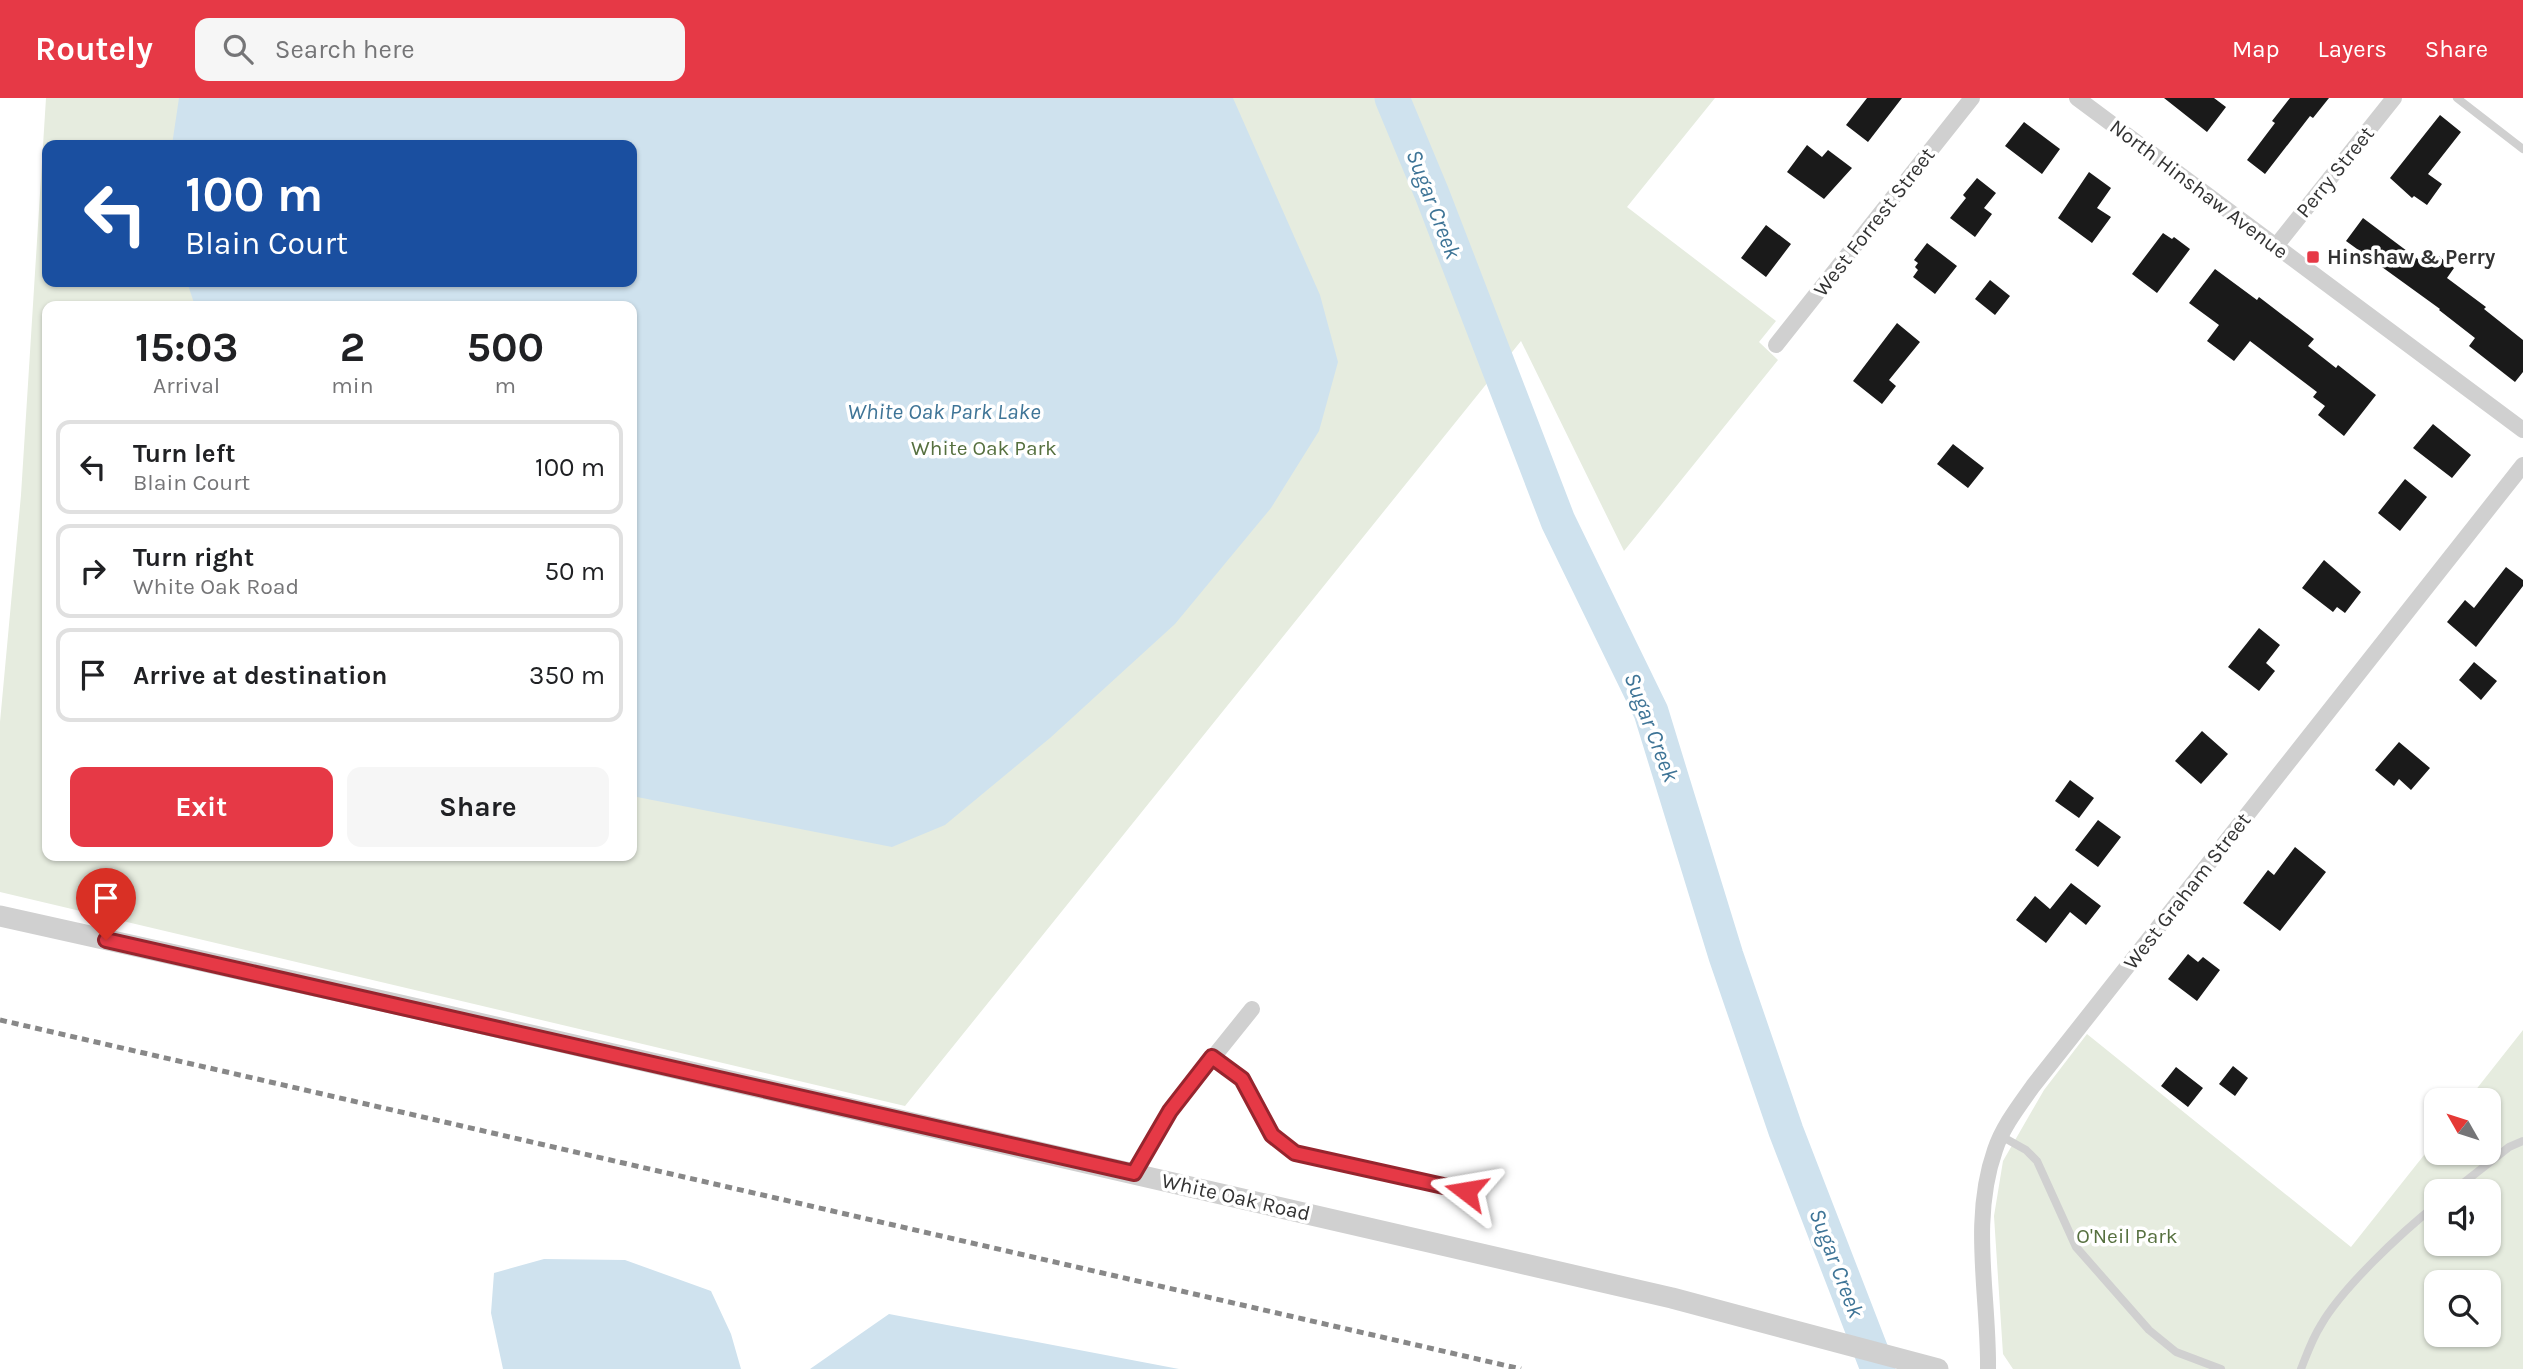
<!DOCTYPE html>
<html lang="en">
<head>
<meta charset="utf-8">
<style>
	:root { --surface:#fff; --page:#f6f6f6; --text:#202124; --muted:#757577; --line:#e0e0e0; --accent:#e63946 }
	body { margin:0; font-family:Karla,sans-serif; background:var(--page); color:var(--text); height:100vh; display:flex; flex-direction:column; font-size:26px; white-space:nowrap }
	* { box-sizing:border-box; margin:0 }
	p { font-size:23px; color:var(--muted) }
	.icon { flex:none; width:38px; height:38px; fill:none; stroke:currentColor; stroke-width:2; stroke-linecap:round; stroke-linejoin:round }
	.map { position:relative; flex:1; overflow:hidden }
	.side { position:absolute; left:42px; top:203px; width:595px; height:560px; display:flex; flex-direction:column; background:var(--surface); border-radius:14px; box-shadow:0 2px 5px #0004 }
	.side>* { flex:none }
	.top-card { position:absolute; left:42px; top:42px; width:595px; height:147px; border-radius:14px; box-shadow:0 2px 5px #0004; background:#1a4fa0; color:#fff; overflow:hidden }
	.needle { width:46px; rotate:309deg }
	.controls { position:absolute; left:2424px; top:990px; display:grid; gap:14px }
	.controls a { display:grid; place-items:center; width:77px; height:77px; border-radius:14px; background:var(--surface); box-shadow:0 2px 5px #0004; font-size:35px }
	.pin { position:absolute; display:grid; place-items:center; width:60px; height:60px; color:#fff; margin:-72px -30px; border-radius:50% 50% 50% 0; rotate:-45deg; box-shadow:0 0 7px #0007 }
	.pin .icon { rotate:45deg }
	.me { position:absolute; width:77px; margin:-38px; rotate:284deg; stroke-linejoin:round; filter:drop-shadow(0 0 5px #0008) }
	.turn { display:flex; align-items:center; gap:24px; height:147px; padding:0 28px; font-size:32px }
	.turn .icon { width:91px; height:91px; stroke-width:2.5 }
	.turn b { display:block; font-size:49px; line-height:60px }
	.eta { display:flex; justify-content:space-evenly; align-items:center; height:119px; text-align:center }
	.eta b { font-size:42px; font-weight:700; line-height:49px }
	.action { display:flex; gap:14px; margin-top:auto; padding:14px 28px }
	.action a { flex:1; height:80px; border-radius:14px; background:var(--accent); color:#fff; font-size:28px; font-weight:700; line-height:80px; text-align:center }
	.action a+a { background:var(--page); color:var(--text) }
	ul { padding:0; list-style:none }
	li { display:flex; align-items:center; gap:21px; height:94px; margin:0 14px 10px; padding:0 14px; border:4px solid var(--line); border-radius:14px }
	li div { flex:1 }
	li b { display:block; font-size:26px }
	li em { font-style:normal }
	header { display:flex; align-items:center; gap:42px; box-sizing:border-box; height:98px; padding:0 35px; background:var(--accent); color:#fff }
	header strong { font-size:33px }
	nav { display:flex; gap:38px; margin-inline-start:auto; font-size:24px }
	.search { width:490px; height:63px; background:var(--page); display:flex; align-items:center; gap:18px; box-sizing:border-box; padding:0 24px; border-radius:14px; color:var(--muted); font-size:26px }
	.map>svg:first-child { display:block }
	.green { fill:#e6ecdf; fill-rule:evenodd }
	.water { fill:#cfe2ee }
	.lines { fill:none; stroke-linecap:round; stroke-linejoin:round }
	.river { stroke:#cfe2ee; stroke-width:35 }
	.building { fill:#1a1a1a }
	.service { stroke:#d0d0d0; stroke-width:8 }
	.minor { stroke:#d0d0d0; stroke-width:16 }
	.tertiary { stroke:#d0d0d0; stroke-width:21 }
	.rail { stroke:#888; stroke-width:5; stroke-dasharray:7 5; stroke-linecap:butt }
	.route-casing { stroke:#96252e; stroke-width:18 }
	.route { stroke:#e63946; stroke-width:12 }
	.poi-dot { fill:#e63946; stroke:#fff; stroke-width:2.5 }
	.labels { text-anchor:middle; stroke-width:7; stroke-linejoin:round; paint-order:stroke }
	.street-label { font-size:21px; fill:#333; stroke:#fff }
	.poi-label { font-size:21px; font-weight:bold; fill:#333; stroke:#fff; text-anchor:start }
	.park-label { font-size:21px; fill:#56703f; stroke:#fff }
	.water-label { font-size:23px; font-style:italic; fill:#3f7597; stroke:#fff }
</style>
</head>
<body>
<header>
<strong>Routely</strong>
<div class="search"><svg class="icon" aria-label="search" viewBox="0 0 24 24"><circle cx="10" cy="10" r="6"/><path d="M15 15l6 6"/></svg>Search here</div>
<nav><a>Map</a><a>Layers</a><a>Share</a></nav>
</header>
<div class="map">
<svg width="2523" height="1271" viewBox="0 0 2523 1271">
	<rect width="100%" height="100%" fill="#fff"/>
	<path class="green" d="M46,0H1715L1627,109L1776,223L1759,244L1778,262L1624,453L1521,243L905,1008L0,794V624L21,397ZM47,47H632V184H47ZM47,208H632V758H47Z
		M2523,932V1271H2013L2003,1256L1994,1118L2003,1063L2044,992L2087,936L2351,1149L2436,1042V1055H2488V1003H2467ZM2436,1094H2488V1146H2436ZM2436,1185H2488V1237H2436Z"/>
	<path class="water" d="M179,0H1233L1320,197L1338,264L1319,333L1271,410L1175,526L1050,640L945,727L892,749L632,698V208H195L187,184H632V47H172Z
		M544,1161L625,1162L711,1193L731,1236L741,1271H503L491,1215L494,1175Z
		M889,1216L1179,1271H810Z"/>
	<g class="lines">
		<path class="river" d="M1392,0L1432,96L1558,423L1651,614L1726,858L1786,1033L1878,1271"/>
	</g>
	<path class="building" d="M1867,0H1902L1868,44L1846,27Z
		M2164,0H2214L2226,9L2207,34Z
		M2290,0H2329L2313,20L2310,18L2265,76L2247,62L2275,25L2272,23Z
		M2440,17L2461,34L2428,76L2442,86L2427,107L2414,98L2412,100L2390,80Z
		M2024,24L2060,51L2042,76L2005,48Z
		M1807,47L1822,59L1828,52L1852,70L1824,101L1787,74Z
		M2089,74L2111,90L2097,110L2111,119L2092,145L2058,120Z
		M1977,80L1996,95L1984,110L1992,116L1975,139L1950,120L1966,100L1963,97Z
		M2363,120L2427,168L2436,156L2454,170L2447,180L2486,209L2484,211L2523,242V274L2515,284L2469,248L2475,240L2439,212L2440,211L2346,143Z
		M1766,127L1791,146L1766,179L1741,160Z
		M2163,135L2172,141L2174,139L2190,151L2157,195L2132,176Z
		M1927,145L1957,168L1935,196L1913,179L1918,172L1915,169L1918,165L1914,162Z
		M2215,171L2257,202L2259,199L2314,241L2308,248L2336,270L2338,267L2376,297L2344,338L2318,317L2325,308L2313,299L2317,294L2250,243L2234,263L2207,243L2219,227L2189,205Z
		M1990,182L2010,198L1995,217L1975,201Z
		M1897,225L1920,244L1889,282L1896,288L1882,306L1853,283Z
		M2433,326L2471,357L2452,380L2413,350Z
		M1953,346L1984,370L1968,390L1937,366Z
		M2405,381L2427,399L2400,433L2378,415Z
		M2324,462L2361,494L2345,515L2337,509L2333,514L2302,490Z
		M2506,469L2523,482V488L2476,549L2447,524L2465,502L2474,510Z
		M2259,530L2280,547L2266,565L2275,573L2259,593L2228,569Z
		M2474,564L2497,583L2481,602L2459,582Z
		M2202,633L2228,656L2201,686L2175,663Z
		M2399,644L2430,670L2411,692L2399,681L2394,688L2375,672Z
		M2070,682L2094,700L2079,720L2055,703Z
		M2098,722L2121,739L2098,769L2075,752Z
		M2295,749L2326,774L2280,833L2243,805L2268,772L2274,777Z
		M2071,785L2101,808L2086,827L2070,814L2046,845L2016,822L2035,798L2050,811Z
		M2188,856L2198,864L2203,859L2220,872L2197,903L2168,881Z
		M2233,968L2248,980L2235,998L2219,986Z
		M2176,969L2203,990L2188,1009L2161,988Z"/>
	<g class="lines">
		<path class="service" d="M2457,0L2523,51
			M2001,1038L2026,1052L2037,1063L2076,1149L2149,1232L2176,1254L2221,1271
			M2452,1094L2509,1049L2523,1043
			M2301,1271C2307,1256 2312,1241 2321,1227C2342,1190 2402,1134 2436,1107"/>
		<path class="minor" d="M2077,0L2523,332
			M2276,148L2394,0
			M1776,247L1972,0
			M1212,959L1242,981L1272,1037L1295,1055L1466,1093
			M1134,1075L1170,1013L1252,911
			M1988,1271C1989,1198 1970,1123 1995,1052C2003,1028 2019,1008 2033,988L2523,367"/>
		<path class="tertiary" d="M0,818L396,906L1672,1200L1938,1271"/>
		<path class="rail" d="M0,922L1521,1271"/>
	</g>
	<g class="lines">
		<g class="route-casing">
			<path id="route" d="M106,842L1134,1075L1170,1013L1212,959L1242,981L1272,1037L1295,1055L1466,1093"/>
		</g>
		<use href="#route" class="route"/>
	</g>
	<rect class="poi-dot" x="2306" y="152" width="14" height="14" rx="3.5"/>
	<g class="labels">
		<g class="street-label">
			<text transform="translate(2335 74) rotate(-51)" y="7">Perry Street</text>
			<text transform="translate(2199 91) rotate(37)" y="7">North Hinshaw Avenue</text>
			<text transform="translate(1874 124) rotate(-52)" y="7">West Forrest Street</text>
			<text transform="translate(2187 793) rotate(-52)" y="7">West Graham Street</text>
			<text transform="translate(1236 1099) rotate(13)" y="7">White Oak Road</text>
		</g>
		<g class="poi-label">
			<text x="2327" y="166">Hinshaw &amp; Perry</text>
		</g>
		<g class="park-label">
			<text x="984" y="357">White Oak Park</text>
			<text x="2127" y="1145">O'Neil Park</text>
		</g>
		<g class="water-label">
			<text transform="translate(1434 106) rotate(69)" y="8">Sugar Creek</text>
			<text x="944" y="321">White Oak Park Lake</text>
			<text transform="translate(1652 629) rotate(69)" y="8">Sugar Creek</text>
			<text transform="translate(1837 1165) rotate(69)" y="8">Sugar Creek</text>
		</g>
	</g>
</svg>
<div class="controls">
<a><svg class="needle" viewBox="-14 -14 28 28"><path d="M0-13l5 13h-10z" fill="#e53935"/><path d="M0 13l5-13h-10z" fill="#757577"/></svg></a>
<a><svg class="icon" aria-label="sound" viewBox="0 0 24 24"><path d="M4 9h4l5-4v14l-5-4H4zM17 9q2 3 0 6"/></svg></a>
<a><svg class="icon" aria-label="search" viewBox="0 0 24 24"><circle cx="10" cy="10" r="6"/><path d="M15 15l6 6"/></svg></a>
</div>
<div class="pin" style="left:106px;top:842px;background:#d93025"><svg class="icon" aria-label="arrive" viewBox="0 0 24 24"><path d="M6 21V4h12l-3 4 3 4H6"/></svg></div>
<svg class="me" style="left:1466px;top:1093px" viewBox="-20 -20 40 40"><path d="M0-17L14 15 0 8-14 15z" fill="#e63946" stroke="#fff" stroke-width="4"/></svg>
<div class="top-card">
<div class="turn"><svg class="icon" aria-label="left" viewBox="0 0 24 24"><path d="M17 20v-9H6M10 6l-5 5 5 5"/></svg><div><b>100 m</b>Blain Court</div></div>
</div>
<section class="side">
<div class="eta">
<div><b>15:03</b><p>Arrival</p></div>
<div><b>2</b><p>min</p></div>
<div><b>500</b><p>m</p></div>
</div>
<ul>
<li><svg class="icon" aria-label="left" viewBox="0 0 24 24"><path d="M17 20v-9H6M10 6l-5 5 5 5"/></svg><div><b>Turn left</b><p>Blain Court</p></div><em>100 m</em></li>
<li><svg class="icon" aria-label="right" viewBox="0 0 24 24"><path d="M7 20v-9h11M14 6l5 5-5 5"/></svg><div><b>Turn right</b><p>White Oak Road</p></div><em>50 m</em></li>
<li><svg class="icon" aria-label="arrive" viewBox="0 0 24 24"><path d="M6 21V4h12l-3 4 3 4H6"/></svg><div><b>Arrive at destination</b></div><em>350 m</em></li>
</ul>
<div class="action"><a>Exit</a><a>Share</a></div>
</section>
</div>
</body>
</html>
